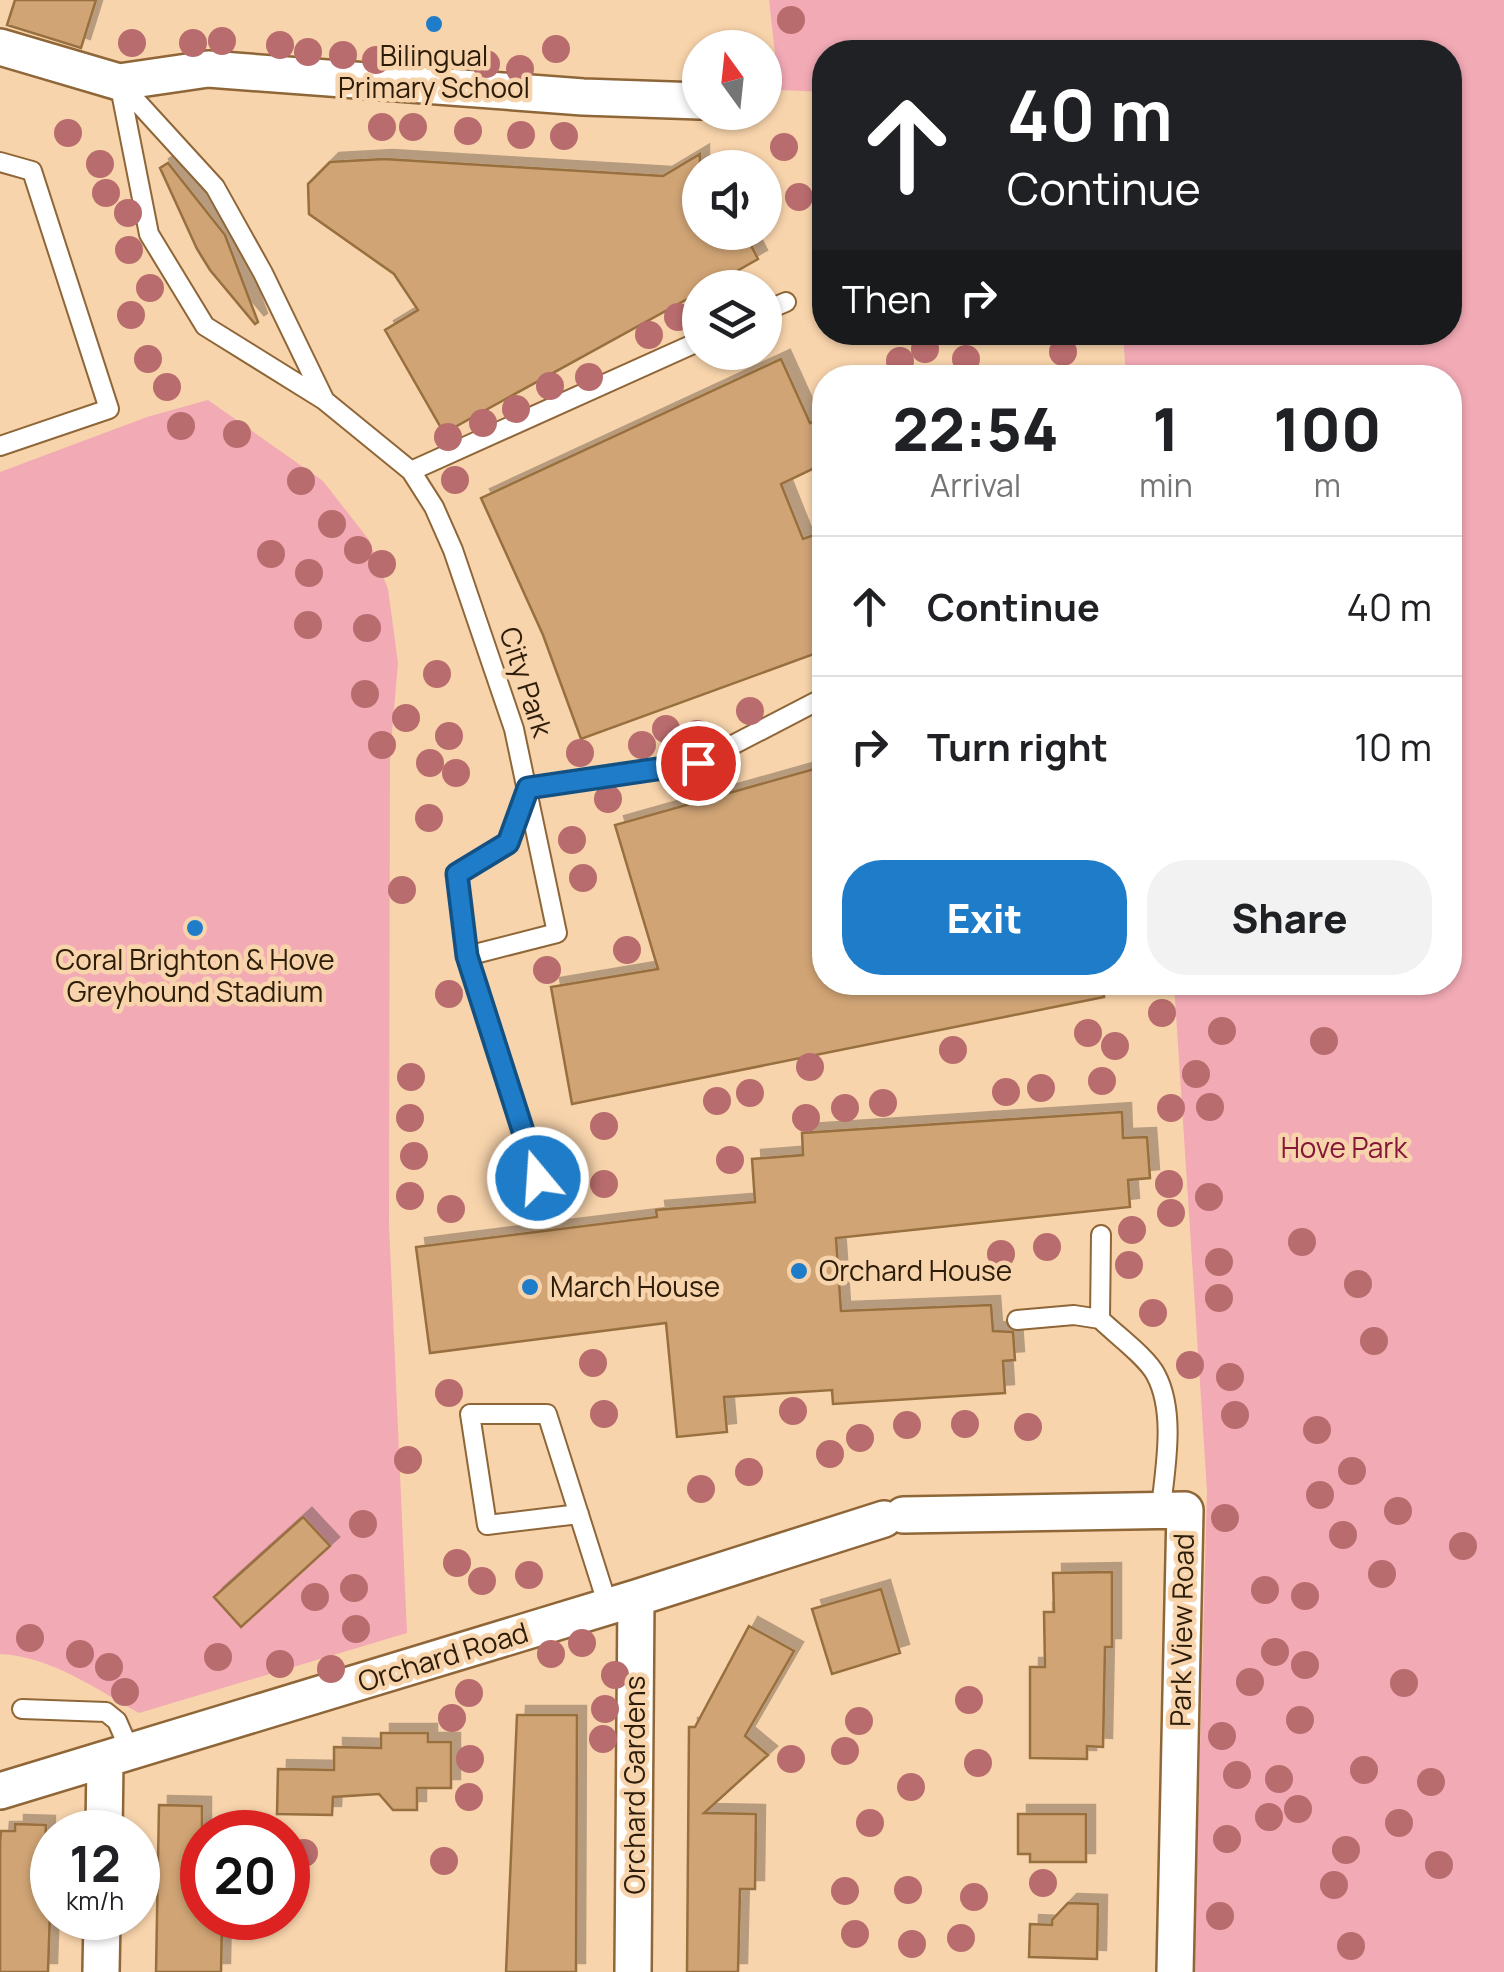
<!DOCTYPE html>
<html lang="en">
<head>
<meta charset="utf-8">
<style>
	:root { --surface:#fff; --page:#f2f2f2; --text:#202124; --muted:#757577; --line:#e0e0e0; --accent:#1e7cc9 }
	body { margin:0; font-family:Manrope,sans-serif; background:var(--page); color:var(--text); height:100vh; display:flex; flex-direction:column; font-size:38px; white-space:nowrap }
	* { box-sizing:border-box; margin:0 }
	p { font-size:32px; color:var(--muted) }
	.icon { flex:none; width:55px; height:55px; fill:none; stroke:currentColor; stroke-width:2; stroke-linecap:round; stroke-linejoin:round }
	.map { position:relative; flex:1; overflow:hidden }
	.side { position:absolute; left:812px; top:365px; width:650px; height:630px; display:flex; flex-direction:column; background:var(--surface); border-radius:40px; box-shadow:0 2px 8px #0004 }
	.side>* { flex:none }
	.hud { position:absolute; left:812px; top:40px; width:650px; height:305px; border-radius:40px; box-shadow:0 2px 8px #0004; background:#202124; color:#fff; overflow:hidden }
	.needle { width:65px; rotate:345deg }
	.tools { position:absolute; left:682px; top:30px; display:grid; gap:20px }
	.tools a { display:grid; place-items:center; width:100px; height:100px; border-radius:50%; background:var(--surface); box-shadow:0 2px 8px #0004; font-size:50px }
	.speed { position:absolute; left:30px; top:1810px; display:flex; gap:20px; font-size:50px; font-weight:700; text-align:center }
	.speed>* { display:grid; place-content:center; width:130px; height:130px; border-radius:50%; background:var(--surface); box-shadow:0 2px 8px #0004; line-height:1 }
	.speed small { font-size:25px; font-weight:400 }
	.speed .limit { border:15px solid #d22; background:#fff; color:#111 }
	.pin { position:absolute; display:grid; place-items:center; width:85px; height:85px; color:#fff; margin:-42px; border:5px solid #fff; border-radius:50%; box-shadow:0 2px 10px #0007 }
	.me { position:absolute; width:110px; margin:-55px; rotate:342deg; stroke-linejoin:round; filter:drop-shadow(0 0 8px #0008) }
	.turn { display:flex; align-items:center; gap:35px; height:210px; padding:0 30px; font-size:45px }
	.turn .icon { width:130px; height:130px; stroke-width:2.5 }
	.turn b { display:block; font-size:70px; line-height:85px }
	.then { display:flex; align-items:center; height:95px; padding:0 30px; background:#0003; gap:20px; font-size:38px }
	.eta { display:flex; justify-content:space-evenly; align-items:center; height:170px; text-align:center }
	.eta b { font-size:60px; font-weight:800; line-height:70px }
	.action { display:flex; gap:20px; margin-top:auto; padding:20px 30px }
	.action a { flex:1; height:115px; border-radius:40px; background:var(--accent); color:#fff; font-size:40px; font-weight:800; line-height:115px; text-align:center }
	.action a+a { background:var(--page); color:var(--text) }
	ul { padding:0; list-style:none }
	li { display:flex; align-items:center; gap:30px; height:140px; padding:0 30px; border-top:2px solid var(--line) }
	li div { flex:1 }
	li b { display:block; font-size:38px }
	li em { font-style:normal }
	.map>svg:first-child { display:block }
	.green { fill:#f2aab5 }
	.building { fill:#d0a474; stroke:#986f3f; stroke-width:2.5; filter:url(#shadow) }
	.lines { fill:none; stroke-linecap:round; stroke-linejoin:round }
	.lane-casing { stroke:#8f6637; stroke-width:22 }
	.street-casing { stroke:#8f6637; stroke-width:40 }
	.lane { stroke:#fff; stroke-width:18 }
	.street { stroke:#fff; stroke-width:35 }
	.tree { fill:#b96c6d }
	.route-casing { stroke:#145183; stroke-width:25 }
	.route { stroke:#1e7cc9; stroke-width:18 }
	.poi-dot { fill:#1e7cc9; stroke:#f8d4ac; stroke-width:4 }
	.labels { text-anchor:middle; stroke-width:9; stroke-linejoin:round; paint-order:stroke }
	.poi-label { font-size:28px; fill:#2c1c08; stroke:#f8d4ac }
	.street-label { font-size:28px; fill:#2c1c08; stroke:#f8d4ac }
	.park-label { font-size:28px; fill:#851739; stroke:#f8d4ac }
</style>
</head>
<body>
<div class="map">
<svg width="1504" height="1972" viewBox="0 0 1504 1972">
	<defs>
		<filter id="shadow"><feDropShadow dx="9" dy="-9" stdDeviation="0" flood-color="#0004"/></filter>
	</defs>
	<rect width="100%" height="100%" fill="#f8d4ac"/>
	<path class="green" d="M769,0H1504V1972H1194L1207,1491L1174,983L1450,982V378L1126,377L1123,333L1450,332V52H825V92L779,90Z
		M208,400L323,481L369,540L388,589L398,663L390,756L389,1224L407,1633L139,1713C96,1689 50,1656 0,1654V472L147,417Z"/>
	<path class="building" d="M15,0H96L81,48L7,25Z
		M700,154V232H744L758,259L707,288H700V292L444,433L385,330L418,310L394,274L309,214L308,184L330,162L384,159L663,176Z
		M168,163L225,235L258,322L255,324L210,270L197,249L160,168Z
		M781,359L810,423L825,416V463L781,484L803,539L825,531V650L581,739L543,635L481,498Z
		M825,766V982H1102L1104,997L572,1104L551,987L658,969L615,825Z
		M1122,1112L1123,1138L1147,1137L1150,1178L1128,1180L1130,1207L836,1238L841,1311L991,1305L993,1331L1013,1332L1015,1360L1003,1361L1005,1393L833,1404L832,1390L724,1397L727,1432L677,1437L666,1323L430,1353L416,1247L657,1217L656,1210L755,1202L752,1159L803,1155L802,1133Z
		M303,1517L330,1546L241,1627L214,1597Z
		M1112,1572V1647H1105L1103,1747L1087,1746V1759L1030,1758V1667H1045L1044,1612H1054L1053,1573Z
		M881,1589L900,1653L832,1674L812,1609Z
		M749,1626L794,1651L745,1736L768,1755L704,1813L756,1814L755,1889H740L738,1972H687L689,1727H695Z
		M517,1715H577L576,1972H506Z
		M381,1733H428V1742H451V1788H417V1810H393L379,1794L333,1797L332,1815L277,1814L278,1769L334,1770V1747L381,1748Z
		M159,1805L202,1806V1918H222L221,1972H156Z
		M1018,1814H1086V1862H1030V1854H1018Z
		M15,1824L46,1825L45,1850L52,1851L48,1972H0V1842L1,1831H15Z
		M1068,1903L1098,1904L1097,1959L1029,1957L1030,1924L1052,1925V1920Z"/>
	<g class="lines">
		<g class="lane-casing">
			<path id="lane" d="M119,82L149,234L205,326L324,400L411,471L434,507L453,550L514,729L557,933L467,956L457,873L508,843L528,788
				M120,83L215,187L263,273L324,399
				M0,162L32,171L109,409L0,446
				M765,311L786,302
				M411,471L700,341
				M528,788L698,763L825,697
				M467,956L539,1178
				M1101,1235L1100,1319C1115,1334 1147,1357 1156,1375C1176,1413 1165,1468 1161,1508
				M1017,1320L1074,1315L1100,1319
				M579,1514L487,1525L470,1414H547L608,1606
				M22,1709L106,1712L117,1721L131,1753"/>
		</g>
		<g class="street-casing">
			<path id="street" d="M0,47L119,82L208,69L583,97L700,101
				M903,1515L1185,1510L1175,1972
				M0,1791L636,1598L884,1519
				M104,1832L105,1761
				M101,1972L102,1918
				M633,1972L636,1598"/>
		</g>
		<use href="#lane" class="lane"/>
		<use href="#street" class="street"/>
	</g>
	<g class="tree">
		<circle cx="791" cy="20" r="14"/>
		<circle cx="222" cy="41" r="14"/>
		<circle cx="132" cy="43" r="14"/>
		<circle cx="193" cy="43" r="14"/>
		<circle cx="280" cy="45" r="14"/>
		<circle cx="556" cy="49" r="14"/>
		<circle cx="308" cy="52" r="14"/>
		<circle cx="343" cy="55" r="14"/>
		<circle cx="376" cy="60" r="14"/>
		<circle cx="486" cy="64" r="14"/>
		<circle cx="520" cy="69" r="14"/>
		<circle cx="382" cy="127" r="14"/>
		<circle cx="413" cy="127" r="14"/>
		<circle cx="468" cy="131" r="14"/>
		<circle cx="68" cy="133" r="14"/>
		<circle cx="521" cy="135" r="14"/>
		<circle cx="564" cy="136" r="14"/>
		<circle cx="784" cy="147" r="14"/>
		<circle cx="100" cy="164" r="14"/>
		<circle cx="106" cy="193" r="14"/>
		<circle cx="799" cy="197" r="14"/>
		<circle cx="128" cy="213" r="14"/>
		<circle cx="129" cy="250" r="14"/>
		<circle cx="150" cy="288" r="14"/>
		<circle cx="131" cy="315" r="14"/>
		<circle cx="678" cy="317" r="14"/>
		<circle cx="649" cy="335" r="14"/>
		<circle cx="925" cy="349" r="14"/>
		<circle cx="1063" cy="352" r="14"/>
		<circle cx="148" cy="359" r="14"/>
		<circle cx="966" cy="359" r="14"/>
		<circle cx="900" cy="361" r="14"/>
		<circle cx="589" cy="377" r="14"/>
		<circle cx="550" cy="386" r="14"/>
		<circle cx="167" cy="387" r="14"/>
		<circle cx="516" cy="409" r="14"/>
		<circle cx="483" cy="423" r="14"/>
		<circle cx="181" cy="426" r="14"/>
		<circle cx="237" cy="434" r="14"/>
		<circle cx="448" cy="437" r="14"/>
		<circle cx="455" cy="480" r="14"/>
		<circle cx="301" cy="481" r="14"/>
		<circle cx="332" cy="524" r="14"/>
		<circle cx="358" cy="550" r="14"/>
		<circle cx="271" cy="554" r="14"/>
		<circle cx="382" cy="564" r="14"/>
		<circle cx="309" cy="573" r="14"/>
		<circle cx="308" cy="625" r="14"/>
		<circle cx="367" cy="628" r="14"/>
		<circle cx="437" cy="674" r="14"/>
		<circle cx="365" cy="694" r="14"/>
		<circle cx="750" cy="711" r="14"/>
		<circle cx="406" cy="718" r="14"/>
		<circle cx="666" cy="729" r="14"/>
		<circle cx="697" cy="734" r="14"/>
		<circle cx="449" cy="736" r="14"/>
		<circle cx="382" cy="745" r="14"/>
		<circle cx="642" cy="745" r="14"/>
		<circle cx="580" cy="753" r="14"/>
		<circle cx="430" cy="763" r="14"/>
		<circle cx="456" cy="773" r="14"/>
		<circle cx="608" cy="799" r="14"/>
		<circle cx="429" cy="818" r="14"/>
		<circle cx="572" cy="840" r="14"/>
		<circle cx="583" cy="878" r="14"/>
		<circle cx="402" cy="890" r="14"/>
		<circle cx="627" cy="950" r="14"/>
		<circle cx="547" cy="970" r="14"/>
		<circle cx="449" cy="994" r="14"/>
		<circle cx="1162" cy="1013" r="14"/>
		<circle cx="1222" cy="1031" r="14"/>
		<circle cx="1088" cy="1033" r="14"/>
		<circle cx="1324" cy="1041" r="14"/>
		<circle cx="1115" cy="1046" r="14"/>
		<circle cx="953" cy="1050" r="14"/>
		<circle cx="810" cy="1067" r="14"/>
		<circle cx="1196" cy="1074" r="14"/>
		<circle cx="411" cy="1077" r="14"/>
		<circle cx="1102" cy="1081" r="14"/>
		<circle cx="1041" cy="1088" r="14"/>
		<circle cx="1006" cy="1092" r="14"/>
		<circle cx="750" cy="1093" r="14"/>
		<circle cx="717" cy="1101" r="14"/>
		<circle cx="883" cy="1103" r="14"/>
		<circle cx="1210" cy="1107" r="14"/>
		<circle cx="845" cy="1108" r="14"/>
		<circle cx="1171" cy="1108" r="14"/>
		<circle cx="410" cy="1118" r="14"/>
		<circle cx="806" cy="1118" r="14"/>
		<circle cx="604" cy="1126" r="14"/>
		<circle cx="414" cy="1156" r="14"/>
		<circle cx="730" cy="1160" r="14"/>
		<circle cx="604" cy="1184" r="14"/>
		<circle cx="1169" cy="1184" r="14"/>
		<circle cx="410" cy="1196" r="14"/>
		<circle cx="1209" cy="1197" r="14"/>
		<circle cx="510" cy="1199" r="14"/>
		<circle cx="546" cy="1200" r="14"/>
		<circle cx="451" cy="1209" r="14"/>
		<circle cx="1171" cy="1213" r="14"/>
		<circle cx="1132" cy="1230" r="14"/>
		<circle cx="1302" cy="1242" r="14"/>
		<circle cx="1047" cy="1247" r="14"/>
		<circle cx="1001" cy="1254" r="14"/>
		<circle cx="1219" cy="1262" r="14"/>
		<circle cx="1129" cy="1265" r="14"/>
		<circle cx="1358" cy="1284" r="14"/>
		<circle cx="1219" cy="1298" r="14"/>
		<circle cx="1153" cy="1313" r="14"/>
		<circle cx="1374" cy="1341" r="14"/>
		<circle cx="593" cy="1363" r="14"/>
		<circle cx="1190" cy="1365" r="14"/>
		<circle cx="1230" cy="1377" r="14"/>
		<circle cx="449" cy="1393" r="14"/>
		<circle cx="793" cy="1411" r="14"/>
		<circle cx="604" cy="1414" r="14"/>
		<circle cx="1235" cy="1415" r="14"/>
		<circle cx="965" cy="1424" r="14"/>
		<circle cx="907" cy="1425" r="14"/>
		<circle cx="1028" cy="1427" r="14"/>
		<circle cx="1317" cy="1430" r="14"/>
		<circle cx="860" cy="1438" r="14"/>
		<circle cx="830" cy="1454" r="14"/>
		<circle cx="408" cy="1460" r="14"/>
		<circle cx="1352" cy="1471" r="14"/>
		<circle cx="749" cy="1472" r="14"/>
		<circle cx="701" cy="1489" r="14"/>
		<circle cx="1320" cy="1495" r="14"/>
		<circle cx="1398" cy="1511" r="14"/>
		<circle cx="1225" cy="1518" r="14"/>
		<circle cx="363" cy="1524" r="14"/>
		<circle cx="1343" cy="1535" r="14"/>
		<circle cx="1463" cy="1546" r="14"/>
		<circle cx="457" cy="1563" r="14"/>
		<circle cx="1382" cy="1574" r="14"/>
		<circle cx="529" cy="1575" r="14"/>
		<circle cx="482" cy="1581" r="14"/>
		<circle cx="354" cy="1588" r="14"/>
		<circle cx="1265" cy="1590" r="14"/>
		<circle cx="1305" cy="1596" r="14"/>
		<circle cx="315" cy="1597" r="14"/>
		<circle cx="356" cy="1629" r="14"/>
		<circle cx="30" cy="1638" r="14"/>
		<circle cx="582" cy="1643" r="14"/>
		<circle cx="1275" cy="1652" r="14"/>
		<circle cx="80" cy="1654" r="14"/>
		<circle cx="551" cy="1654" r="14"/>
		<circle cx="218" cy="1657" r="14"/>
		<circle cx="280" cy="1664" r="14"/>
		<circle cx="1305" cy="1665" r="14"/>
		<circle cx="109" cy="1667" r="14"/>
		<circle cx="331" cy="1669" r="14"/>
		<circle cx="615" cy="1675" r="14"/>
		<circle cx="1250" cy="1682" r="14"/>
		<circle cx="1404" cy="1683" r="14"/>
		<circle cx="125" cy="1692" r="14"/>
		<circle cx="469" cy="1693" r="14"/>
		<circle cx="969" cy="1700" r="14"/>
		<circle cx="605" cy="1709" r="14"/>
		<circle cx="452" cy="1718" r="14"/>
		<circle cx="1300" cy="1720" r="14"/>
		<circle cx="859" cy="1721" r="14"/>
		<circle cx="1222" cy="1736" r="14"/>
		<circle cx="603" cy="1739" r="14"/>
		<circle cx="845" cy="1751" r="14"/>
		<circle cx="470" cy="1759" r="14"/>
		<circle cx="791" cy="1759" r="14"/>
		<circle cx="978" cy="1763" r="14"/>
		<circle cx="1364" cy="1770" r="14"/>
		<circle cx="1237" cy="1775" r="14"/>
		<circle cx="1279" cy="1779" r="14"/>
		<circle cx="1431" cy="1782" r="14"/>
		<circle cx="911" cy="1787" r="14"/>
		<circle cx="469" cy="1797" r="14"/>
		<circle cx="1298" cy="1809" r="14"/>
		<circle cx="1269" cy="1817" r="14"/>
		<circle cx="870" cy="1823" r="14"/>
		<circle cx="1399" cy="1823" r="14"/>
		<circle cx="1227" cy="1839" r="14"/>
		<circle cx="1346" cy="1850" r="14"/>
		<circle cx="304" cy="1853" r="14"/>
		<circle cx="444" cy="1861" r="14"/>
		<circle cx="1439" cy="1865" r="14"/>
		<circle cx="1043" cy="1883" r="14"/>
		<circle cx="1334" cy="1885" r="14"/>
		<circle cx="908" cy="1890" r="14"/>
		<circle cx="845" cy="1891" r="14"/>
		<circle cx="974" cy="1897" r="14"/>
		<circle cx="1220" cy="1916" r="14"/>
		<circle cx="855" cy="1934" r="14"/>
		<circle cx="961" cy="1938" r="14"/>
		<circle cx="912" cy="1944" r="14"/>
		<circle cx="1351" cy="1946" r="14"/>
	</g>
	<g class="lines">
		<g class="route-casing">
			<path id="route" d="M538,1178L467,956L457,874L508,843L528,788L698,763"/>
		</g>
		<use href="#route" class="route"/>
	</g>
	<g class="poi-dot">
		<circle cx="434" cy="24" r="10"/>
		<circle cx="195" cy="928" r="10"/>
		<circle cx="799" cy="1271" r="10"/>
		<circle cx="530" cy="1287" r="10"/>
	</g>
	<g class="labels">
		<g class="poi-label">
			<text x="434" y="66">Bilingual<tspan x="434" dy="32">Primary School</tspan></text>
			<text x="195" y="970">Coral Brighton &amp; Hove<tspan x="195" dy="32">Greyhound Stadium</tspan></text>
			<text x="819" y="1281" text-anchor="start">Orchard House</text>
			<text x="550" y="1297" text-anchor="start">March House</text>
		</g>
		<g class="street-label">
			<text transform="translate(526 682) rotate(72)" y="10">City Park</text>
			<text transform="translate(1182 1630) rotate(-89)" y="10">Park View Road</text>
			<text transform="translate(443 1657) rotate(-17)" y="10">Orchard Road</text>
			<text transform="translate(635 1785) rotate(-90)" y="10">Orchard Gardens</text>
		</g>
		<g class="park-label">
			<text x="1344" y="1158">Hove Park</text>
		</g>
	</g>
</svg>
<div class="tools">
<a><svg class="needle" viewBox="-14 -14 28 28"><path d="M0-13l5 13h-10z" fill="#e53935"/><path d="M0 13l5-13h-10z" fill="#757577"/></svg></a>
<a><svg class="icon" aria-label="sound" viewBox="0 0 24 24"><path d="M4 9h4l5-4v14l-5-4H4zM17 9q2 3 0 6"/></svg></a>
<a><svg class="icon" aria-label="layers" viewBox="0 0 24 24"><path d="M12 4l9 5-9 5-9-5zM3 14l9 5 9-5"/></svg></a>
</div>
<div class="speed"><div>12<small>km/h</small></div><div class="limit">20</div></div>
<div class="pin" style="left:698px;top:763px;background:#d93025"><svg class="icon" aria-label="arrive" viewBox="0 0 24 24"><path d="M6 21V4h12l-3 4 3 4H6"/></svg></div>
<svg class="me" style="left:538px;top:1178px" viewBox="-20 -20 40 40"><circle r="17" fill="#1e7cc9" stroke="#fff" stroke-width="3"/><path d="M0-11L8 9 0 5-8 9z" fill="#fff"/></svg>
<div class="hud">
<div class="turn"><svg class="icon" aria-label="ahead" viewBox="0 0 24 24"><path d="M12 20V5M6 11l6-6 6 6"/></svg><div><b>40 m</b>Continue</div></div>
<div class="then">Then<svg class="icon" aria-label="right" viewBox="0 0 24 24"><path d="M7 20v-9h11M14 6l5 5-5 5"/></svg></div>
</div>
<section class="side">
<div class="eta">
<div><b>22:54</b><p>Arrival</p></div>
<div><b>1</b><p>min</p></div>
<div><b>100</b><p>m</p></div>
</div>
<ul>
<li><svg class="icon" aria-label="ahead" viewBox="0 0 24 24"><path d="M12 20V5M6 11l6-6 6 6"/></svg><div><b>Continue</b></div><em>40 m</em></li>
<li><svg class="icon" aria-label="right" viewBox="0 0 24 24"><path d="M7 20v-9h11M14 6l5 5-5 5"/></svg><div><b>Turn right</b></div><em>10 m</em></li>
</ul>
<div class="action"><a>Exit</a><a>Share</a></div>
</section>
</div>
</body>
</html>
